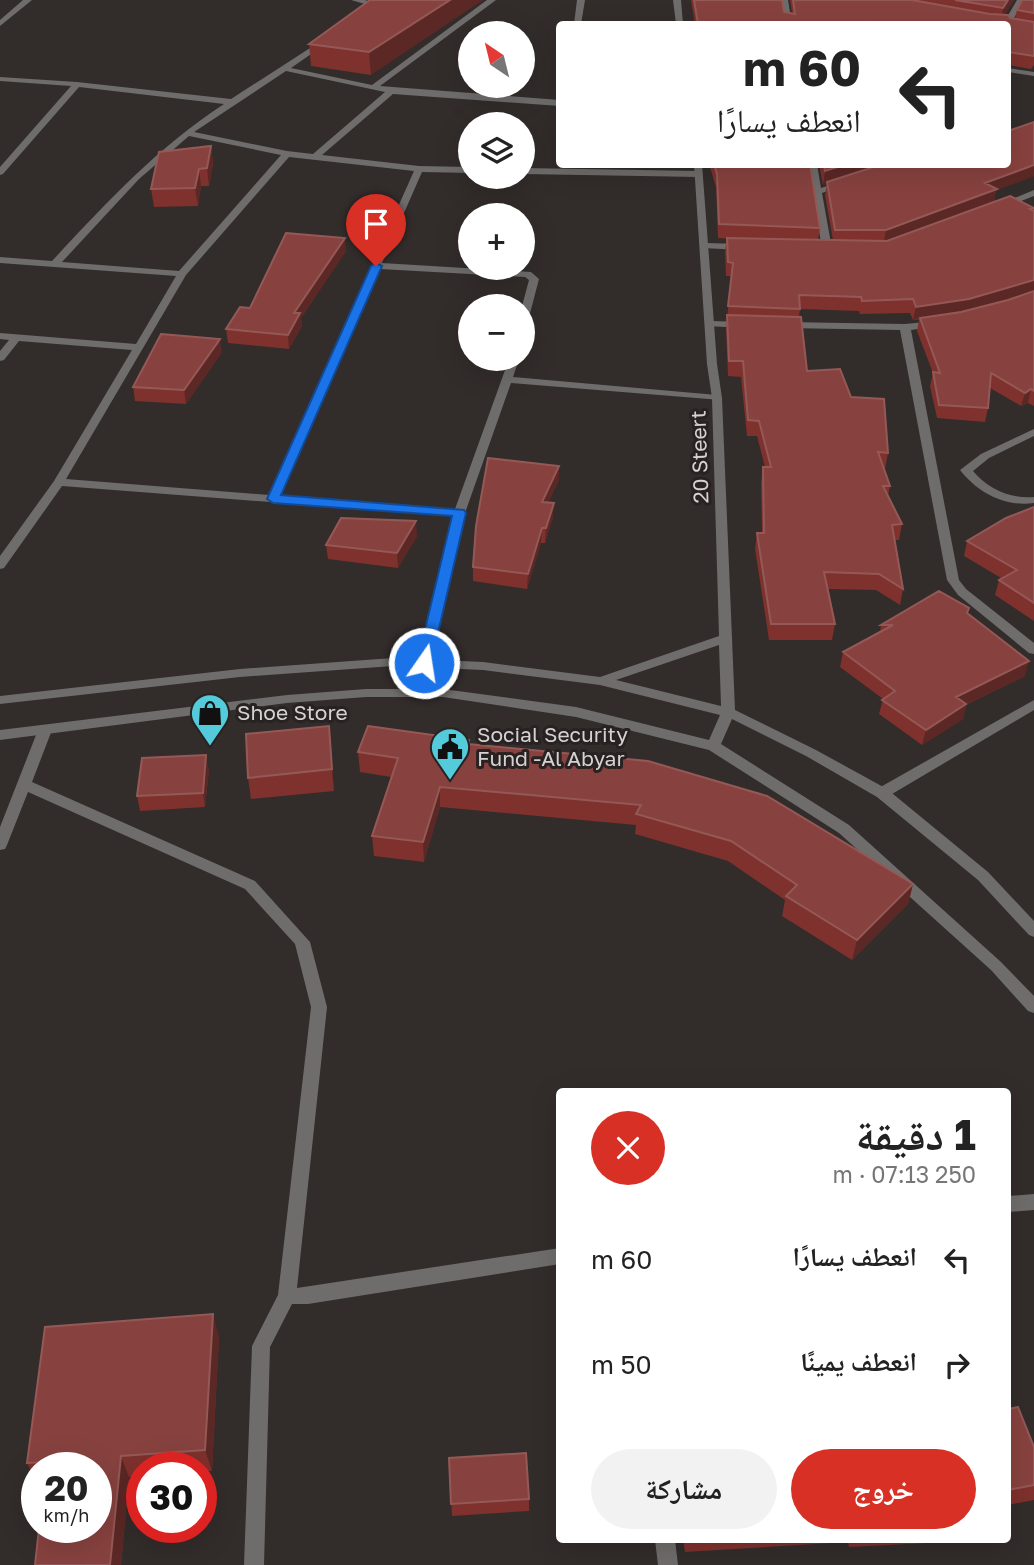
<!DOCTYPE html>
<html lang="ar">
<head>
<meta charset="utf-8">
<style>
	:root { --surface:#fff; --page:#f2f2f2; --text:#222; --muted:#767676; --accent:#d93025 }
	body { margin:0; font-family:"Golos Text","Noto Naskh Arabic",sans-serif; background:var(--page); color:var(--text); direction:rtl; height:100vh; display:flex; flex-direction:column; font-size:26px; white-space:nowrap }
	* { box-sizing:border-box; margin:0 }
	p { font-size:23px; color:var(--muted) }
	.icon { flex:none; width:38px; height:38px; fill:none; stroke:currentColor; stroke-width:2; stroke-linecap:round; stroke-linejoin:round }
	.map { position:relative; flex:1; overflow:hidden; direction:ltr }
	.side { position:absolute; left:556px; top:1088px; width:455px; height:455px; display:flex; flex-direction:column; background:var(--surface); border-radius:7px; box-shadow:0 7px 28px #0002; direction:rtl }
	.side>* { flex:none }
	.hud { position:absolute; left:556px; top:21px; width:455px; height:147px; border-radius:7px; box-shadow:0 7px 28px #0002; direction:rtl; background:#fff; color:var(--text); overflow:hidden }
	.needle { width:46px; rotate:325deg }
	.buttons { position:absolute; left:458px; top:21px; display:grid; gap:14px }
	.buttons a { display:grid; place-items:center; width:77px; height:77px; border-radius:50%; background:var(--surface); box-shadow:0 7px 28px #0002; font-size:35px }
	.speed { position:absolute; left:21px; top:1452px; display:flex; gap:14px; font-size:35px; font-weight:700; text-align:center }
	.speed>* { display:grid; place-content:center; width:91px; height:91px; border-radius:50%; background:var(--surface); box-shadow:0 7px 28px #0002; line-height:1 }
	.speed small { font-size:18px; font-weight:400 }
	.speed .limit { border:10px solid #d22; background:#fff; color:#111 }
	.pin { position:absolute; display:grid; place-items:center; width:60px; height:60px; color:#fff; margin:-72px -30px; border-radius:50% 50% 50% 0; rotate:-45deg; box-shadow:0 0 7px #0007 }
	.pin .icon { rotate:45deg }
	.me { position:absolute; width:77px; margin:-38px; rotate:13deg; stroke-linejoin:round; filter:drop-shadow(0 0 5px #0008) }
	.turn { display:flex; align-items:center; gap:24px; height:147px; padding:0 35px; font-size:32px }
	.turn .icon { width:91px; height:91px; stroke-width:2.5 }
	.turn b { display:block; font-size:49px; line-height:60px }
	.round { display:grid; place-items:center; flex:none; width:74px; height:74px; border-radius:37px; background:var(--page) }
	.summary { display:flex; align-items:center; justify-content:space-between; height:119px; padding:0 35px }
	h1 { font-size:42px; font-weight:700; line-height:52px }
	.cta { display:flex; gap:14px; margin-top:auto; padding:14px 35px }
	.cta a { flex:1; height:80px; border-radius:42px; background:var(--accent); color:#fff; font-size:28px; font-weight:700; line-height:80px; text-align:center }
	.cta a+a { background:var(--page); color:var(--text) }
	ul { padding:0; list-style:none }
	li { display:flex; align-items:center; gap:21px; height:105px; padding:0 35px }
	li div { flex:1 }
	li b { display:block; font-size:26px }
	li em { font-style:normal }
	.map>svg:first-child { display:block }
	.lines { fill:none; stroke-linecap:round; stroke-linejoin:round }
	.minor { fill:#6f6c6c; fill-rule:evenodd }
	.tertiary { fill:#6f6c6c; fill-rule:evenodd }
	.wall { fill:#7e312d }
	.shaded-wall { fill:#5b2825 }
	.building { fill:#87423f; stroke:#945956; stroke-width:2 }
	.route { fill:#1a73e8; stroke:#114b97; stroke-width:2 }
	.labels { text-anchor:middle; stroke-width:6; stroke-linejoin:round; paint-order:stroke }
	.street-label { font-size:21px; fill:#d6d2d2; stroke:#282222 }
	.poi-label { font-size:21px; fill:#d6d2d2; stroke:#282222; text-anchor:start }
</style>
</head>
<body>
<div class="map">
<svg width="1034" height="1565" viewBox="0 0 1034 1565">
	<rect width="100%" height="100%" fill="#322c2b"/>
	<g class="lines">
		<path class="minor" d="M23,0H32L0,26V20Z
			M351,0H365L376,4L372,6Z
			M487,0H496L380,86L560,100V106L393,94L322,155L419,166L471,167V173L422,172L382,263L531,272L539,279L528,321L523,324L522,306L529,280L525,277L380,269L280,496L455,509L509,359H519L513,377L717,395L721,396V400L511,383L465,513L431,663L424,667L417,663L452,516L62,486L4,568L0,569V556L54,481L132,350L19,341L4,360L0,361V351L9,340L0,339V333L136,344L176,276L0,263V257L52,261C106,203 158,147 224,104L79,87L3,174L0,175V167L71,86L0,81V77L77,82L231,99L324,39H327V43L291,68L372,85ZM286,71L385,92L313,154L287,151L194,132ZM189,136L281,155L179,271L62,262L139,179ZM289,157L414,171L269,495L66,479L186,275Z
			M577,0H585L581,24H574Z
			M780,0H788L792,24H785Z
			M1017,0H1025L1009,26L1003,24Z
			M1008,68L1034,72V76L1008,72Z
			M808,164H817L821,188L842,181L847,184L822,193L832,249L827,252L822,249Z
			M523,168L699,171L703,174L699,177L523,174Z
			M1034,190V196L1003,208L995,206Z
			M705,243L742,244L747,247L742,250L702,248L700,246Z
			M711,321L744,322L749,325L744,328L707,326L706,324Z
			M936,321L940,322V326L911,330L959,580L966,589L1034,643V654L1029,653L958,595L947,580L900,330L785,328L780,325L785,322L905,324Z
			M1034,429V436L989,458L973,471C988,489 1010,499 1034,497V503C1005,507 978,493 960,470L981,454Z
			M1034,700V710L887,797H877L875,793L877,789Z
			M45,725L52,730L32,782L255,881L310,942L327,1007L297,1288L560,1248V1264L308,1304H292L270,1347L264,1565H244L252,1346L278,1295L311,1007L295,944L245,889L28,792L7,845L5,849L0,850V827L38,730Z
			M1034,1194V1210L1008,1212V1196Z
			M655,1540H675L678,1565H658Z"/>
		<path class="tertiary" d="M673,0H681L683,24H676Z
			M694,164H702L717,364L722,398L735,710L816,750L887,789L988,872L1034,921V937L1029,935L978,880L877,797L806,756L732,719L721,744L849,825L1001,962L1034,996V1013L1028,1011L991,970L839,833L709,750L576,717L443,697H366L287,703L0,740V730L287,695L366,689H443L576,707L709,740L720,715L600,685L483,670L393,666L240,677L0,704V696L240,669L393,658L483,662L600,677L719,636L712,398L707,364ZM719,645L721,706L616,680Z"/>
	</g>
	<path class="wall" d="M370,0L371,75L311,66L309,44Z
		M691,0H782L784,12L792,13L790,0H1014L1004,15L1010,18L1015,19L1017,10L1034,0V65L1031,69L1008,65V24H695Z
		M1034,122V176L996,190L994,202L1034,208V406L1028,403L1021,406L990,388L988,408L985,422L937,418L930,386L933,373L917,331L919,320H913L910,313L860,314L859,311L800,309L799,317L807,371L851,397L888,453L885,469H884L890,486L888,495L902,524L899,540H895L903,589L900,605L876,590L828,589L835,624L832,640H769L755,549L757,533H762L761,483L763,467H765L757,436H747L741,377L728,376L726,330L731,276H726L725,251L727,238L735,239L718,238L716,187L709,164H810L820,228L818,240H833L825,195L827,184L823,185L819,164H1008Z
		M211,146L213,164L209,186H201L198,206L154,207L151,189Z
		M346,251L301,318L302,326L289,349L228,343L226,329L250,308Z
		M222,352L186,404L135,401L133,387Z
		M559,466V480L548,503L553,517L545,543H541L527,589L473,581V567Z
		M1034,507V621L995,595L999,580L1001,578L964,556L967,541Z
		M417,536L398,568L328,559L326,545Z
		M969,608L967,613L1025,676L966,705L963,719L922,745L879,714L883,699L840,667L843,652L880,632L881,625Z
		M329,726L334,791L251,799L248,778Z
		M469,744L913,884L908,904L852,960L782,916L785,900L728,861L635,834L636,825L440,807L424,862L374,856L372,836L391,777L360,772L358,752Z
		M209,770L205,807L140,811L137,796Z
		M219,1337L212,1471H201V1468H142V1476L129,1477L121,1565H35L96,1468H37V1483L27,1463Z
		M1008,1409L1034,1447V1500L1008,1505Z
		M449,1458L529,1499V1511L452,1516Z
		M683,1540H930L928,1543L849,1547L848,1542L685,1552Z"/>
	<path class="shaded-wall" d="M450,0H483L371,75L369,52Z
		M1008,0H1014L1001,20L1003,8Z
		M211,146L213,164L209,186L207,168Z
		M847,164H887L823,185L825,171Z
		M1034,165V176L996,190L994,202L884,242L886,230L985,183Z
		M199,169L201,186L198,206L195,188Z
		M345,238L346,251L301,318L302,326L289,349L288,335L294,313Z
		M1034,280V292L966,312L913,320L916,307Z
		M220,339L222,352L186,404L184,390Z
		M1031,389L1028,403L1021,406L1025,393Z
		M559,466V480L542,516V502Z
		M554,503L553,517L545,543L546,528Z
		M416,521L417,536L398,568L397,553Z
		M542,528L541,543L527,589L528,574Z
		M1029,661L1025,676L966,705L963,719L922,745L926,730L956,697Z
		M329,726L331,747L334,791L332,769Z
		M206,755L209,770L205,807L203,793Z
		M440,787V807L424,862L423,842Z
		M913,884L908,904L852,960L857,940Z
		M213,1314L219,1337L212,1471L205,1450Z
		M121,1456L129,1477L121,1565H110Z"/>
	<path class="building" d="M370,0H450L369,52L309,44Z
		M694,0H782L784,12L795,14L793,0H912L990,14L1008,15L1010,18L1034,22V56L1008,52V24H884L867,22L868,24H698Z
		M955,0H1008L1003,8Z
		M1022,0H1034V13L1017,10Z
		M1034,122V165L985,183L997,189L886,230H835L827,182L883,164H1008V131Z
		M211,146L207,168L199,169L195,188L151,189L159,152Z
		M714,164H810L820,228L719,224L717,174Z
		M824,164H847L825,171Z
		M1010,196L1034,208L1030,209L1034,211V280L969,299L916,307L913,299L862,301L861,297L799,295L800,309L728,306L733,263L728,262L727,238L887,241Z
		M286,233L345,238L294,313H300L288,335L226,329L240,307L250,308Z
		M1034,291V391L1031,389L1025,393L991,373L988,408L939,405L933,372L940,373L920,318L961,312L1008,300Z
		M727,315L801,317L807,371L840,369L851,397L884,399L888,453L878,452L890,486H883L902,524L892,525L903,589L879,574L824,572L835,624H771L757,533H764L763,467H771L759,421L748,420L743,361H729Z
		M161,334L220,339L184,390L133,387Z
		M488,458L559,466L542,502L554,503L546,528H542L528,574L473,567L476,526Z
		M1034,507V603L999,580L1017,570L967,541L1006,518Z
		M341,518L416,521L397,553L326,545Z
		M939,591L969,608L967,613L1029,661L956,697L966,704L926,730L882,700L895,691L843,652L893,625H881Z
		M329,726L332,769L248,778L246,734Z
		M368,726L469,740L468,744L648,761L767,796L913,884L857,940L786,896L797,885L731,841L636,814L641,805L440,787L423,842L372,836L398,758L358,752Z
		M206,755L203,793L137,796L142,758Z
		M213,1314L205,1450L121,1456L110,1565H35L39,1528H96V1468H47L48,1462L27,1463L45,1327Z
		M1018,1407L1034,1447V1485L1008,1490V1409Z
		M526,1453L529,1499L451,1504L449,1458Z"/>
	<path class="route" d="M376,263L382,266L281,495L464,510L466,513L431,663L424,668L417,663L452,516L273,503L267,499L371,266Z"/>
	<defs>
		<g id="shop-pin" transform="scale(2.0125)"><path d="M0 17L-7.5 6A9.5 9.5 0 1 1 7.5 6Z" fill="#53cbda" stroke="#282222"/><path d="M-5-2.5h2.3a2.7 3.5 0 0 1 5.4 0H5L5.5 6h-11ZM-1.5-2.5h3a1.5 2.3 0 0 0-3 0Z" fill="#111"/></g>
		<g id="civic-pin" transform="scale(2.0125)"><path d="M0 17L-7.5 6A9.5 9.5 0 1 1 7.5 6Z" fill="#53cbda" stroke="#282222"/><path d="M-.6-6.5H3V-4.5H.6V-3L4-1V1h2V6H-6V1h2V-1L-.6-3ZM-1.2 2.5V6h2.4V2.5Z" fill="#111"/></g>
	</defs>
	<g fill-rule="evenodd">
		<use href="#shop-pin" x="210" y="713"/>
		<use href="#civic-pin" x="450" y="747"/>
	</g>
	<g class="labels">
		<g class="street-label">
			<text transform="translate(700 457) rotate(-92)" y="7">20 Steert</text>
		</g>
		<g class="poi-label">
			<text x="237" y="720">Shoe Store</text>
			<text x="477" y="742">Social Security<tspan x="477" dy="24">Fund -Al Abyar</tspan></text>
		</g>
	</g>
</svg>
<div class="buttons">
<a><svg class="needle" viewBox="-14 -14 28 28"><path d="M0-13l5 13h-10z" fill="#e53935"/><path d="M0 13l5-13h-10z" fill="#767676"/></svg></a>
<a><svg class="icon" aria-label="layers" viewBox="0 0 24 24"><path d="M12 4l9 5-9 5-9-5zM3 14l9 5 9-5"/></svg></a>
<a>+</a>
<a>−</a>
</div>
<div class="speed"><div>20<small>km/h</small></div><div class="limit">30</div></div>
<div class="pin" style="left:376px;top:266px;background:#d93025"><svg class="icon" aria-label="arrive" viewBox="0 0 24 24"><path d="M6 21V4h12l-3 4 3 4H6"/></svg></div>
<svg class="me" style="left:424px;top:663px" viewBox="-20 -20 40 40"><circle r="17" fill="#1a73e8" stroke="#fff" stroke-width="3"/><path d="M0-11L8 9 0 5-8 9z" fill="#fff"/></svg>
<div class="hud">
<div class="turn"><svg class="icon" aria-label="left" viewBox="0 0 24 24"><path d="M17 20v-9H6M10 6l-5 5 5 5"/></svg><div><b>60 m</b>انعطف يسارًا</div></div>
</div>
<section class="side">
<div class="summary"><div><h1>1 دقيقة</h1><p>250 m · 07:13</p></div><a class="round" style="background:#d93025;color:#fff"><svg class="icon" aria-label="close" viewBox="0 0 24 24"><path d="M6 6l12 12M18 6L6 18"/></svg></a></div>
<ul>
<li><svg class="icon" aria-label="left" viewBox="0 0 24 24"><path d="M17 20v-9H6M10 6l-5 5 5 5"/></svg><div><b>انعطف يسارًا</b></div><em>60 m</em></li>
<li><svg class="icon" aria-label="right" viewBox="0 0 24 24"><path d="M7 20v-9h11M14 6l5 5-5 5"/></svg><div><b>انعطف يمينًا</b></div><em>50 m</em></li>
</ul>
<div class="cta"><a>خروج</a><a>مشاركة</a></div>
</section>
</div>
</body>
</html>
